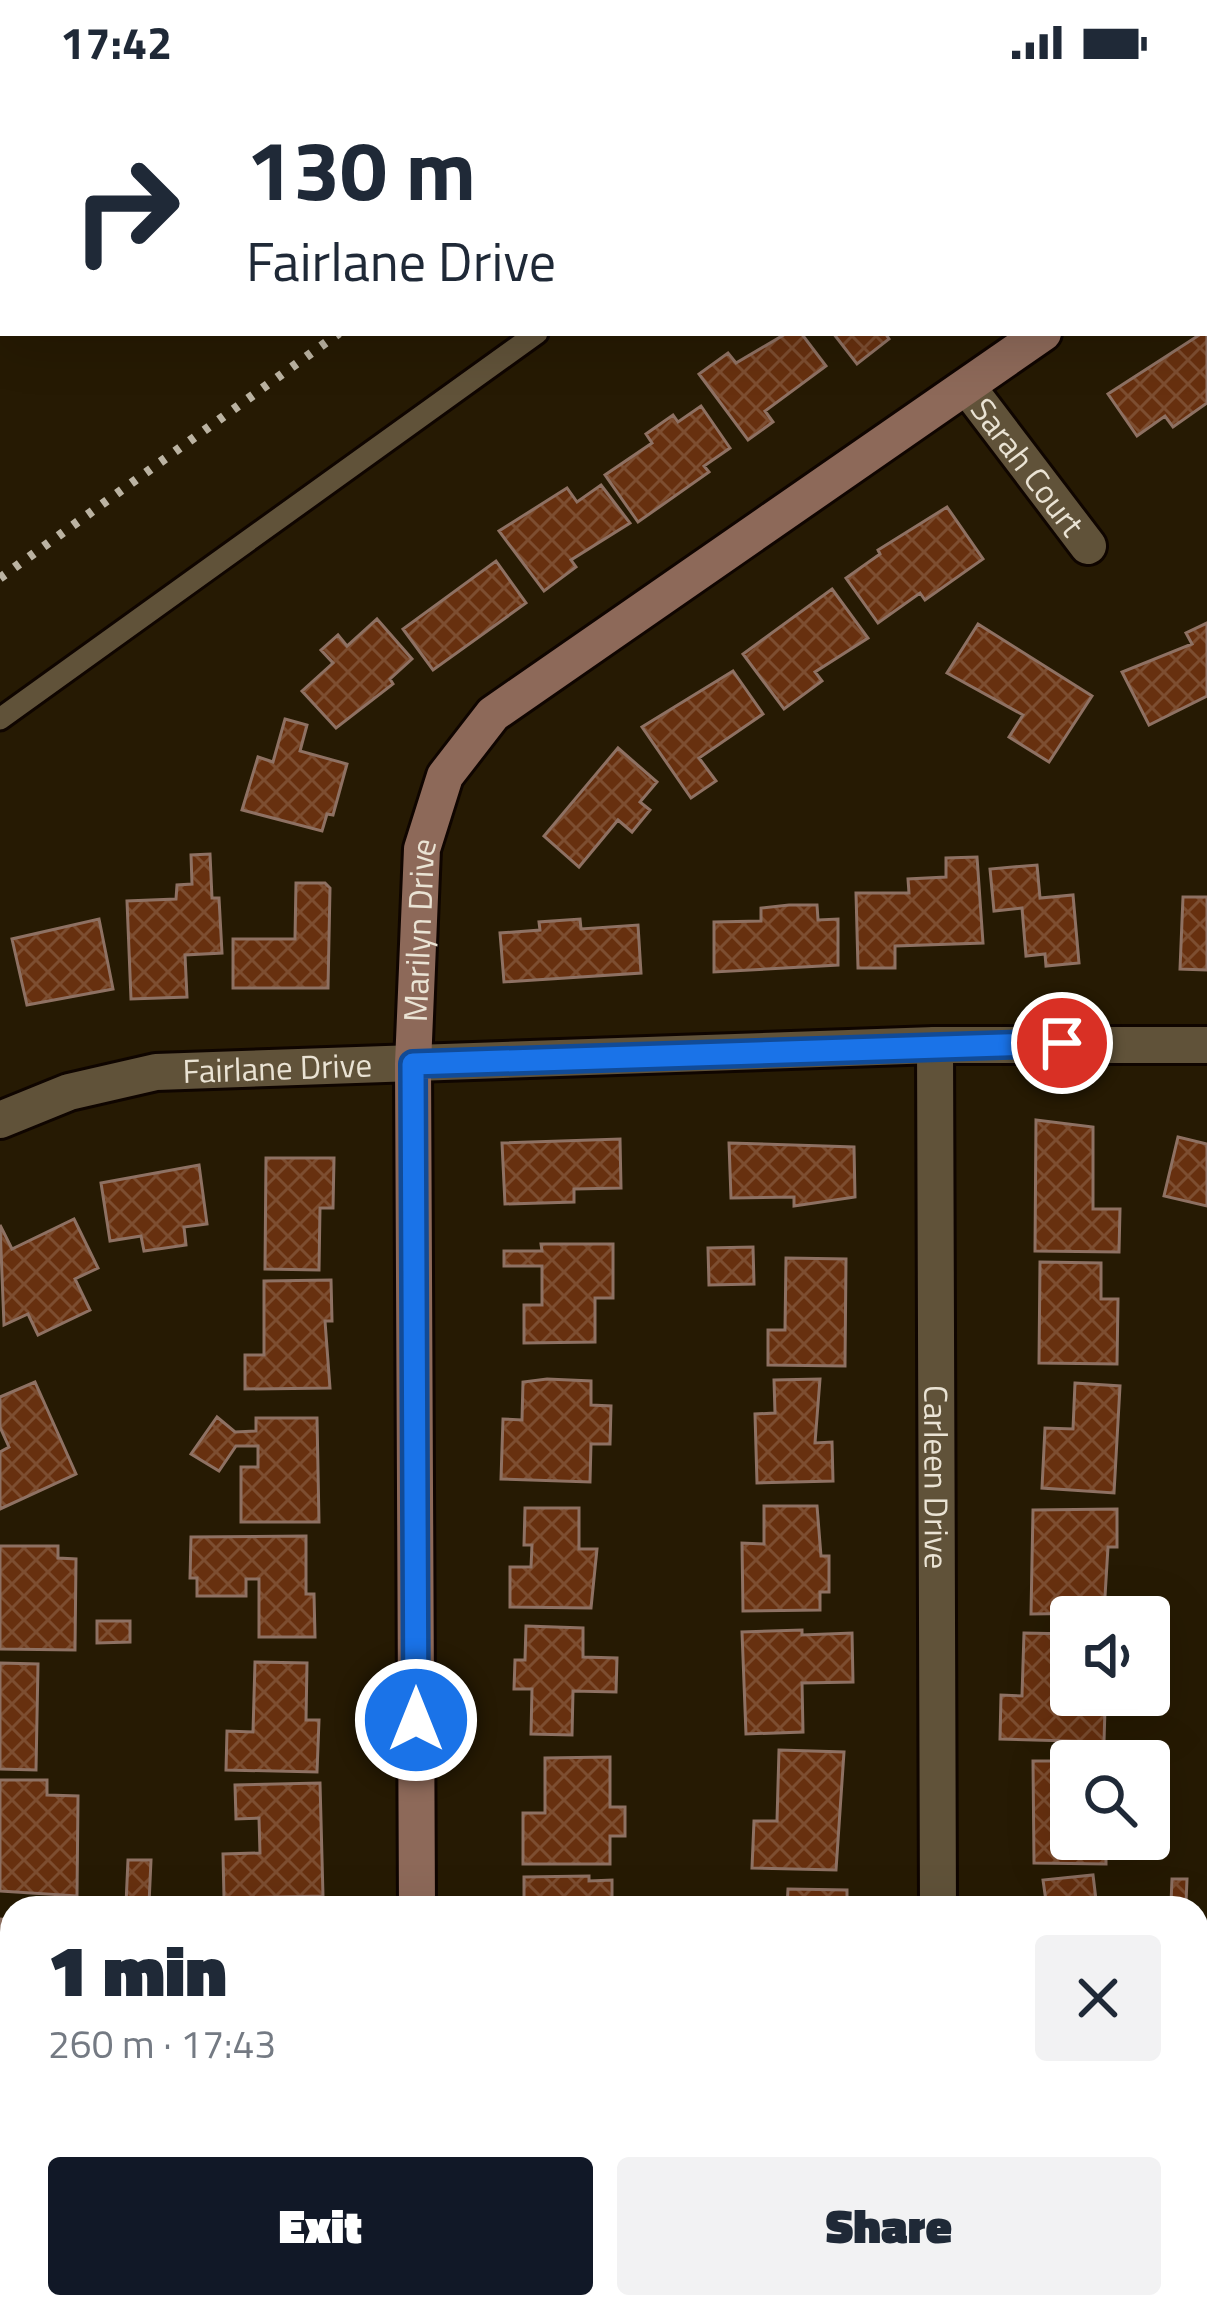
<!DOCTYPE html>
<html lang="en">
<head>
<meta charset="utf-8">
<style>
	:root { --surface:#fff; --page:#f2f2f3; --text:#1f2937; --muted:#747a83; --accent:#111827 }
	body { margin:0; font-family:"Titillium Web",sans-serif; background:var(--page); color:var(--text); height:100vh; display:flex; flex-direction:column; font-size:45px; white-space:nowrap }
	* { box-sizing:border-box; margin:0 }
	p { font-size:39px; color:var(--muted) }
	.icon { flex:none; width:66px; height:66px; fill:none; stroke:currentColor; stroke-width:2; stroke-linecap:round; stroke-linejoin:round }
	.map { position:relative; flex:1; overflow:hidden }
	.panel { position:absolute; left:0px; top:1812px; width:1209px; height:423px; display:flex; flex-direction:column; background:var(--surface); border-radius:36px 36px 0 0; box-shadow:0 12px 48px #0002 }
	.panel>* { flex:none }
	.hud { position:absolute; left:0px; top:0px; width:1209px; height:252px; box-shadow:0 12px 48px #0002; background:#fff; color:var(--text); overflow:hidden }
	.fabs { position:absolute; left:1050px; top:1512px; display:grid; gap:24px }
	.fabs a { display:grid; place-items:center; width:120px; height:120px; border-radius:12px; background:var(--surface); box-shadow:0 12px 48px #0002; font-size:60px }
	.pin { position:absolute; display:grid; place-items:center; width:102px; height:102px; color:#fff; margin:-51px; border:6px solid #fff; border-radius:50%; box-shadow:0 3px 12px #0007 }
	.me { position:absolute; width:132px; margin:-66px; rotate:0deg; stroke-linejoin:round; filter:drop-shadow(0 0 9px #0008) }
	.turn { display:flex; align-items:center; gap:42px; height:252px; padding:0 48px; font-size:54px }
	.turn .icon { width:156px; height:156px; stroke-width:2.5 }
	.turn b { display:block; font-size:84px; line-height:102px }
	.round { display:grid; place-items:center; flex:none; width:126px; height:126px; border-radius:12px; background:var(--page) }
	.summary { display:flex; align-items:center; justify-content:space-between; height:204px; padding:0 48px }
	h1 { font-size:72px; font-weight:800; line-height:90px }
	.primary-button { display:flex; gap:24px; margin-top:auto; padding:24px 48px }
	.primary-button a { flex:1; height:138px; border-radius:12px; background:var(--accent); color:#fff; font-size:48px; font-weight:800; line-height:138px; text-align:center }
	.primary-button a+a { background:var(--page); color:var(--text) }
	.status { display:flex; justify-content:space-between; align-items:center; height:84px; padding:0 60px; background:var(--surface); direction:ltr }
	.status svg { height:33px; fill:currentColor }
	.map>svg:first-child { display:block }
	.building { fill:url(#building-cross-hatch); stroke:#8e7163; stroke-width:3 }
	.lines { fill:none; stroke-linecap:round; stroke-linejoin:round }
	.lane-casing { stroke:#0f0500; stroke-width:27 }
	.street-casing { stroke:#0f0500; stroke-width:42 }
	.secondary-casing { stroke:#0f0500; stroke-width:42 }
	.highway-casing { stroke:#0f0500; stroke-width:42 }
	.lane { stroke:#605239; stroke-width:21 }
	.street { stroke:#605239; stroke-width:36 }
	.secondary { stroke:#8d6959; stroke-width:36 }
	.highway { stroke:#f59fa5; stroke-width:36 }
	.rail { stroke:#bbb3a2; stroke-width:9; stroke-dasharray:6 12; stroke-linecap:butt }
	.route-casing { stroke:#114b97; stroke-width:30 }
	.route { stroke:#1a73e8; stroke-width:21 }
	.labels { text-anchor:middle; stroke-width:12; stroke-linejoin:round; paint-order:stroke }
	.street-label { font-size:33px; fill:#eae3d4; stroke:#0b0601 }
</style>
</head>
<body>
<div class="status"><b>17:42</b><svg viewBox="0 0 49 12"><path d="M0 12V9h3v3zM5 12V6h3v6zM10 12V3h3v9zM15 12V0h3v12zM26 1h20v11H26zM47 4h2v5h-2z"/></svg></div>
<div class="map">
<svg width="1207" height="2234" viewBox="0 0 1207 2234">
	<defs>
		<pattern id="building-cross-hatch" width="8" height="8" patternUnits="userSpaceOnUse" patternTransform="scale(3)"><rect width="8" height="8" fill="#67300f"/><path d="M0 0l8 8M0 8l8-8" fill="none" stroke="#7d4e31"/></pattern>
	</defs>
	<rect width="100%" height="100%" fill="#261a03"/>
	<path class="building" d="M1207,246V319L1173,343L1165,332L1137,352L1108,310Z
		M787,249H801L826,282L765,327L773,338L748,356L699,290L728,269L736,279Z
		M833,249H885L889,255L857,280Z
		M701,322L730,364L704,382L709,388L638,438L605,391L652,359L646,350L673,331L678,338Z
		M601,401L630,439L571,476L576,483L544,507L499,447L567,404L577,418Z
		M947,423L983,475L925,516L920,509L878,539L846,494L880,470L878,466Z
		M496,477L526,519L433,586L403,545Z
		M832,505L868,554L815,588L822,597L784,625L743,570Z
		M377,535L412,575L390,595L393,600L336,644L302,607L333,579L321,566L338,551L347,562Z
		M1207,539V612L1149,641L1122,588L1192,560L1186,549Z
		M978,540L1092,612L1049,678L1009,653L1023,631L947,589Z
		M733,587L763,630L699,674L716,697L691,714L642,643Z
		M285,635L307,641L300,667L347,680L333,731L327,730L322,747L242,726L258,673L273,678Z
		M618,664L657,698L640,718L650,726L632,748L618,736L579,783L544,752Z
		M210,770L212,814H219L222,869L185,871L187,913L131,915L127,817L176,815L177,801L192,800L191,771Z
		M977,773L983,859L895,862V884H858L856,809H909L908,795L946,793V774Z
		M1037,781L1040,814L1073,811L1079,879L1046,882L1045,870L1026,872L1022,824L994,827L990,785Z
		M296,799H325L330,804L328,904H233V855H295Z
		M1183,813H1207V886L1180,885Z
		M789,821H817L818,836L838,835V881L714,888V838L761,837V824Z
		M99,835L113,905L27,921L12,855Z
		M580,835L581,845L638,841L641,889L504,898L500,849L540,846L539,838Z
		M1036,1036L1093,1043V1125H1120L1119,1168L1035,1167Z
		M1178,1053L1207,1060V1122L1164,1112Z
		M620,1055L621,1104L574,1105V1118L505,1120L502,1059Z
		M729,1059L854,1063L855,1113L794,1122V1113L731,1114Z
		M266,1074H334L333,1124H320L319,1186L265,1185Z
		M199,1081L207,1140L184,1143L186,1161L144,1167L141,1152L110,1157L101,1099Z
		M74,1135L98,1184L75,1195L90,1226L38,1251L28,1230L4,1241L0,1141L12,1165Z
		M541,1160H613V1214H595V1258L524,1259V1221H542V1182H504V1167H542Z
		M753,1163L754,1200L709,1201L708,1164Z
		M786,1174L846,1175L845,1282L768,1281V1246H785Z
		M1040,1178L1101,1179V1215H1118L1117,1280L1039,1279Z
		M331,1196L332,1237H325L330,1304L245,1305V1271H264V1197Z
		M547,1295L591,1297V1321L611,1322L610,1360H591L590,1398L501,1395L503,1335L522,1336L523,1298Z
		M820,1295L815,1359L832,1358L833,1397L757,1399L755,1330L775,1329L774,1296Z
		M35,1298L76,1390L0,1425V1368L9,1363L0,1343V1313Z
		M1075,1299L1120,1302L1114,1409L1042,1404L1045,1344L1073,1345Z
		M217,1333L235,1348L256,1347V1334H317L319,1438H241V1383H258V1362H236L219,1387L191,1370Z
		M764,1422H817L821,1472H829V1508H820V1526L743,1527L742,1459L764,1460Z
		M525,1424H579V1465H597L591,1524L510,1523V1483H531L532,1461H524Z
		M1117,1425V1463H1108L1104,1529L1031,1530L1033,1426Z
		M306,1452V1510H314L315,1553H259V1495H246V1512H197V1494H190L191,1453Z
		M0,1462H58V1474L76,1475L75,1566L0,1565Z
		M97,1537H130V1558L97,1559Z
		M526,1542L583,1544V1573L617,1574L616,1608L573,1607L572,1651L531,1650L532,1605H514L515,1576H525Z
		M802,1546V1551L852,1549L853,1598L802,1599L803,1648L746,1650L742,1548Z
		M1024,1549L1071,1550V1611H1098L1097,1624H1105L1104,1658L1000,1655L1001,1611L1022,1612Z
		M255,1578L307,1579L306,1636H319L317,1688L226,1686L227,1647L253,1648Z
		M0,1579L38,1580L36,1686L0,1685Z
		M779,1666L844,1668L836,1786L752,1784L754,1737H777Z
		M610,1673V1723H625V1752H610V1780H523V1729H545V1674Z
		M1033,1677H1071V1755H1106V1780L1034,1779Z
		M0,1696H47V1711L78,1712L77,1812L0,1807Z
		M320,1699L323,1812L224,1814L223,1770L260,1769L259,1734L236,1735L235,1701Z
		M128,1776H151L149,1820H126Z
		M1093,1791L1097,1824H1047L1043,1796Z
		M589,1792V1797L612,1796V1824H524V1793Z
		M1172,1795H1187L1186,1820L1171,1819Z
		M788,1805L847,1806V1824H787Z
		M0,1835L12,1836V1933L0,1931Z
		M0,1965L12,1968V2078L0,2075Z
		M1200,2147L1207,2159V2234H1168L1161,2223H1197Z
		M0,2153L12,2159L0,2201Z
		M179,2223H261L255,2234H174Z
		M460,2223H557L553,2234H487Z
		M853,2223H912L919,2234H853L848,2226Z"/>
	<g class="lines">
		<g class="lane-casing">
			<path id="lane" d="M880,3L884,0
				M0,635L537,249"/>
		</g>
		<g class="street-casing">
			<g id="street">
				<path id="s1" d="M968,304L1088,462"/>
				<path id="s2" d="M935,961L938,1824"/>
				<path id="s3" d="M0,1036L69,1008L156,988L935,961H1207"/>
				<path d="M1048,2223L1056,2234"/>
			</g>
		</g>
		<g class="secondary-casing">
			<g id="secondary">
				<path d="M1206,128L1207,127"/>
				<path id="s4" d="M417,1824L413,980L422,765L445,692L493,630L1043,249"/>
				<path d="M346,2234L351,2223"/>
			</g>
		</g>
		<g class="highway-casing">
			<path id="highway" d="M54,3L59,0
				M178,3L182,0
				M276,3L281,0
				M0,40L3,38
				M0,121L3,119
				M0,184L3,182"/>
		</g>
		<use href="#lane" class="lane"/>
		<use href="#street" class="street"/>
		<use href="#secondary" class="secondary"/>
		<use href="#highway" class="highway"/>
		<path class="rail" d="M680,3L684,0
			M0,494L339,249"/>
	</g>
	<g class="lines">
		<g class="route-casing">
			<path id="route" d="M416,1636L413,980L1062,959"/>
		</g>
		<use href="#route" class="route"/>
	</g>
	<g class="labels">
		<g class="street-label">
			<text dy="12" stroke="none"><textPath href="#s1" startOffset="99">Sarah Court</textPath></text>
			<text dy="12" stroke="none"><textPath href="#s4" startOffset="978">Marilyn Drive</textPath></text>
			<text dy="12" stroke="none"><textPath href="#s3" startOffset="285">Fairlane Drive</textPath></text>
			<text dy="12" stroke="none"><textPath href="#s2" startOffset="432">Carleen Drive</textPath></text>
		</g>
	</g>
</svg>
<div class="fabs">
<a><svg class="icon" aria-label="sound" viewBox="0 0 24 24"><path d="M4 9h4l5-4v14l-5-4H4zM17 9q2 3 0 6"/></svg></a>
<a><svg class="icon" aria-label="search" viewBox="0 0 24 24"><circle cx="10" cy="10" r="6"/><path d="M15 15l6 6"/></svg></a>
</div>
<div class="pin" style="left:1062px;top:959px;background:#d93025"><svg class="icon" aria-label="arrive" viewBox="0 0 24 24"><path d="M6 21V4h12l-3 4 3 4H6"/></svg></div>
<svg class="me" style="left:416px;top:1636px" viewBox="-20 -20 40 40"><circle r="17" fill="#1a73e8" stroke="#fff" stroke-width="3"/><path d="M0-11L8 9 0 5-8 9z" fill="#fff"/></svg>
<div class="hud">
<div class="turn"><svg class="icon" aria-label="right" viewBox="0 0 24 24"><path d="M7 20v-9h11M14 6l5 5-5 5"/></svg><div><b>130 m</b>Fairlane Drive</div></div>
</div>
<section class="panel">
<div class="summary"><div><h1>1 min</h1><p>260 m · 17:43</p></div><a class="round"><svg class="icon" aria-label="close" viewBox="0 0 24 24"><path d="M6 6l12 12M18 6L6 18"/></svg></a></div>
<div class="primary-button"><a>Exit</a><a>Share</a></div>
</section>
</div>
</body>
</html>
